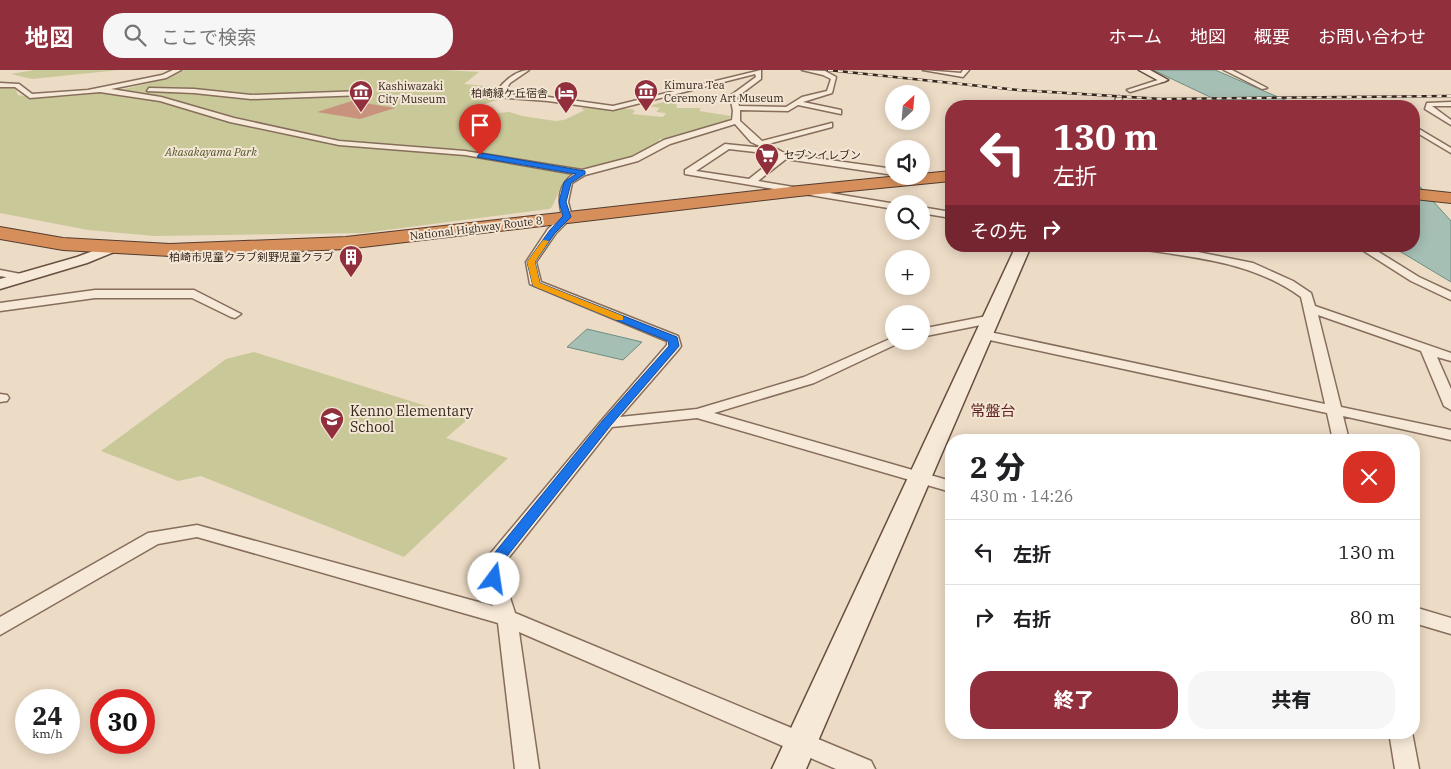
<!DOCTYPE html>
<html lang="ja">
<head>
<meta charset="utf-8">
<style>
	:root { --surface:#fff; --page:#f6f6f6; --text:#202124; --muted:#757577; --line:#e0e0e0; --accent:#912f3d }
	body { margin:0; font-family:"IBM Plex Serif","Noto Sans JP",serif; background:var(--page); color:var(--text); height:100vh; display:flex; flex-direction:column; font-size:19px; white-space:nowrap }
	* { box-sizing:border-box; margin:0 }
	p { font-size:16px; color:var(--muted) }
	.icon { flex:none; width:28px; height:28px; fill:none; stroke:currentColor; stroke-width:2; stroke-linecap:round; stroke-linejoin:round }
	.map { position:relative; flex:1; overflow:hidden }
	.sheet { position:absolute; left:945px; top:364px; width:475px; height:305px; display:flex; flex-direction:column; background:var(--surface); border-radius:20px; box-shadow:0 2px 12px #0003 }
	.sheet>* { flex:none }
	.top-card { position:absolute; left:945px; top:30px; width:475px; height:152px; border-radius:20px; box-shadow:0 2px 12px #0003; background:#912f3d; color:#fff; overflow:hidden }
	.needle { width:32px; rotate:26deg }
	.fabs { position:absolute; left:885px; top:15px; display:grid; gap:10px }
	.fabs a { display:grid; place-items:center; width:45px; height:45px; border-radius:50%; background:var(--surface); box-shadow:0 2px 12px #0003; font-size:25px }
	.speed { position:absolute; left:15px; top:619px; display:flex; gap:10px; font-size:25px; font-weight:700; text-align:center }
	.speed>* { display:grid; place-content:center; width:65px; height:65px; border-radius:50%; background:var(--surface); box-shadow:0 2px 12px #0003; line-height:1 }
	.speed small { font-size:12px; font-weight:400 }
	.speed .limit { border:8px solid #d22; background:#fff; color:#111 }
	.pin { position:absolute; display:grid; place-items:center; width:42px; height:42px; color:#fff; margin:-51px -21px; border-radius:50% 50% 50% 0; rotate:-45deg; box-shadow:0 0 5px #0007 }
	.pin .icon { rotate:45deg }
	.me { position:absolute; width:55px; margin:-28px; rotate:14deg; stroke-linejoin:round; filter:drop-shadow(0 0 4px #0008) }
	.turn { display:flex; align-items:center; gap:18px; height:105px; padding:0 25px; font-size:22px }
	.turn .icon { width:65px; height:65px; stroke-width:2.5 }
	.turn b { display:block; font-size:35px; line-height:42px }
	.then { display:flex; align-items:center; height:48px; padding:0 25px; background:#0003; gap:10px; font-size:19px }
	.round { display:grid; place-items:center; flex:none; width:52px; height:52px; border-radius:20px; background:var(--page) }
	.headline { display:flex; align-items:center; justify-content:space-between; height:85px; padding:0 25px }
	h1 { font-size:30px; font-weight:800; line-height:38px }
	.cta { display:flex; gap:10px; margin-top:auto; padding:10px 25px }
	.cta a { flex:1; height:58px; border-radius:20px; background:var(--accent); color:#fff; font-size:20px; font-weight:800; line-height:58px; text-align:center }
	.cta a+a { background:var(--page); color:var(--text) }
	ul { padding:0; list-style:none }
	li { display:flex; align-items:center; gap:15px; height:65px; padding:0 25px; border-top:1px solid var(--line) }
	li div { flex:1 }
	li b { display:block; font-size:19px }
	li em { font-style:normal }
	header { display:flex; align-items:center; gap:30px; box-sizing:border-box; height:70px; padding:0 25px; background:var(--accent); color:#fff }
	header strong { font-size:24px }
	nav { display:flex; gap:28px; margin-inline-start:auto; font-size:18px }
	.search { width:350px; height:45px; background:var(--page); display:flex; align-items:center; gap:12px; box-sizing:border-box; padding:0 18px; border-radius:20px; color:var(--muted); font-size:19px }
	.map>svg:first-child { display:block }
	.green { fill:#c9c899 }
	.water { fill:#a6bfb5; stroke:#6e8d81 }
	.building { fill:#c8927d }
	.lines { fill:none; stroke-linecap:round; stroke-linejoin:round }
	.street-casing { stroke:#866d5c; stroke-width:3 }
	.secondary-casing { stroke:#674e3f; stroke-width:3 }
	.highway-casing { stroke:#543c30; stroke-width:2 }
	.street { fill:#f7e9d8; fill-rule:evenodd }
	.secondary { fill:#f7e9d8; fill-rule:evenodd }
	.highway { fill:#d68f5a; fill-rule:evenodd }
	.rail-casing { stroke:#36271f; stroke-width:2.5 }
	.rail { stroke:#f4e6d4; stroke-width:2; stroke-dasharray:5; stroke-linecap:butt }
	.route { fill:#1a73e8; stroke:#114b97 }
	.slow { fill:#f59e0b }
	.labels { text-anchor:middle; stroke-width:4; stroke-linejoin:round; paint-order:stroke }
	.far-poi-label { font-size:11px; fill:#36271f; stroke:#f4e6d4; text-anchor:start }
	.far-park-label { font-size:11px; font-style:italic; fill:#4d5227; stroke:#f4e6d4 }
	.far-street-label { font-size:11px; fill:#36271f; stroke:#f4e6d4 }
	.poi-label { font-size:14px; fill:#36271f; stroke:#f4e6d4; text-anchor:start }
	.neighbourhood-label { font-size:15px; fill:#612621; stroke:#f4e6d4 }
</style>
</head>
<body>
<header>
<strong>地図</strong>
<div class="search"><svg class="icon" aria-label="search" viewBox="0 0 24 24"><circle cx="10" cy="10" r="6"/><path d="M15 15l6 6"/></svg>ここで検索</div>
<nav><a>ホーム</a><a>地図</a><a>概要</a><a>お問い合わせ</a></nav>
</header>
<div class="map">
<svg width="1451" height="699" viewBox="0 0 1451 699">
	<rect width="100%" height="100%" fill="#ecdbc5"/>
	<path class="green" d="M34,0H119L32,9L11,4Z
		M183,0H445L479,2L464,14L494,17L491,25L501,29L468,39L498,43L509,42L522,46L555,51L564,50L585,40L580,39L588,37L632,39L635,41L632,44L663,47L666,43L656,42L660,38L649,36L667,31L676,33L677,38H701L699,41L731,46C724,59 674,69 659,69V72L638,85L605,97L587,98L563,112L552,137L549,139L363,163L154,166L88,160L0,143V16L15,18L18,25C58,32 147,20 183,0Z
		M254,282L468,349L446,368L508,388L404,487L201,406L178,411L101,381L226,289Z"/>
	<path class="water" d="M1153,0H1215L1299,36H1229Z
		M1414,110L1451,151V212L1391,176H1414Z
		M587,259L642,272L623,290L567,277Z"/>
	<path class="building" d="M352,31L395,38L360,49L317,42Z"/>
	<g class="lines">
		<g class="street-casing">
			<path id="street" d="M173,0H181L166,8L111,19L161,27L234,48L339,71L465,81L582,100L632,87L664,70L732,50L733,41L730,26L756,7L755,4L613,40L548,31L496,27C497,15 516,0 529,0L510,13L503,24L548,27L613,36L761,0V9L737,27L739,36L786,37L802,27L827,21L831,9L823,5L802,0L825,1L836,7L832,23L803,32L841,40V44L798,35L788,41L740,40V51L762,71L832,53V57L768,74L786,84L894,99V105L786,89L758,111L896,134H894V139L685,104V100L725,74L764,78L751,72L735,54L670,74L638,91L585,105L572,113L568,132L572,147L556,163L536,192L541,212L678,266L681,276L679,279L620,347L697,339L804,307L892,268L894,271H903L814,313L714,343L951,411V422L697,348L612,357L506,491L504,509L515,543L871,691L875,699H836L519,562L539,699H515L498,553L197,467L158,474L0,565V547L148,463L197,455L493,536L484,509L490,484L602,350L667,275V271L530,214L526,192L548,159L562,146C558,129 558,114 574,104L465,85L339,75L230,52L160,31L100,22L30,28L15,17H0V13L19,14L32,24L88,20L162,5ZM729,79L774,84L778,86L749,109L696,101Z
				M923,0L961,3L963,0H969L963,7Z
				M1224,0H1232L1267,18L1262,19Z
				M1164,8L1166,11L1130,22L1127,20Z
				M149,18L194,19L251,25L364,21L367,23L364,25L251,29L194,23L147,21Z
				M1119,26L1122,28L1120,36H1114L1116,28Z
				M1451,32V36H1432L1451,50V55L1425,39L1427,33Z
				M1414,56L1451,78V83L1414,61Z
				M921,137L951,142V148L921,143Z
				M1135,176L1183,179L1253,193L1293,211L1311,223L1315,236L1451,283V291L1437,287L1451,319V340L1444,336L1421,281L1318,245L1341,337L1451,360V370L1343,346L1349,370H1333L1327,343L985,269L979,265L985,261L1325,334L1301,227C1253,192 1197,188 1140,179Z
				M1356,176H1369L1419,207L1451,222V230L1411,211Z
				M0,200L26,205L28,207L22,210L0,206Z
				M95,220H194L241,244L235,248L231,247L192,228H95L0,241V233Z
				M992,245L998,249L996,252L921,267V259Z
				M0,324L7,325L9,328L7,331L0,332Z
				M1414,537L1451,548V564L1414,553Z
				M1389,662H1412L1419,699H1395Z"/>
		</g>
		<g class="secondary-casing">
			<path id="secondary" d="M1139,0H1150L1168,10L1161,12Z
				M114,173L119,174L121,177L119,180L87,193L0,219V209L77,187Z
				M1016,176H1031L806,699H772Z"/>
		</g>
		<g class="highway-casing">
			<path id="highway" d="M951,101V111L799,126L346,179L170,186L63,180L0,169V157L63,168L170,174L346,167L799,116L899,106H921V104Z
				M1414,119L1451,123V133L1414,129Z"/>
		</g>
		<use href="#street" class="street"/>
		<use href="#secondary" class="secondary"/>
		<use href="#highway" class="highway"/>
		<g class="rail-casing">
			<path id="rail" d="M828,0L1019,20L1161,29L1451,26"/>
		</g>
		<use href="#rail" class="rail"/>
	</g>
	<path class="route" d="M480,83L585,101V104L571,113L566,132L571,147L555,163L535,192L540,213L677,267L679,276L611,355L504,490L499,513H489L487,509L492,486L603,350L669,276L668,271L533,216L527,192L550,160L563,146L559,132L564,112L576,104L477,87Z"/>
	<path class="slow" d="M543,170L549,171L535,192L540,213L623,246V250H616L533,216L527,192Z"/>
	<defs>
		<g id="museum-pin" transform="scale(1.25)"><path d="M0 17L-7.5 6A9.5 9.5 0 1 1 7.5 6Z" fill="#912f3d" stroke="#f4e6d4"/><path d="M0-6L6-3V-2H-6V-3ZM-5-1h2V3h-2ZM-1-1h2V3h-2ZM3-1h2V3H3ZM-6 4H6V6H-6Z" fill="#fff"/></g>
		<g id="hotel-pin" transform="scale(1.25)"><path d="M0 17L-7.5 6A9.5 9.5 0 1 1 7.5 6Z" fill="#912f3d" stroke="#f4e6d4"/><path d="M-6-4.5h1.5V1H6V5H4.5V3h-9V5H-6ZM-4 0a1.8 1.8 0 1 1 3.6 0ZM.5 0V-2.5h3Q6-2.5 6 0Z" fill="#fff"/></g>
		<g id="supermarket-pin" transform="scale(1.25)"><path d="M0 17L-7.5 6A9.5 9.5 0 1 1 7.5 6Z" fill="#912f3d" stroke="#f4e6d4"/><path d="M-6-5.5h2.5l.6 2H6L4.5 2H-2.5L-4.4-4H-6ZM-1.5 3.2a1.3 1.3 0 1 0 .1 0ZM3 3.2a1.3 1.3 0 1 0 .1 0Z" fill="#fff"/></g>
		<g id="building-pin" transform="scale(1.25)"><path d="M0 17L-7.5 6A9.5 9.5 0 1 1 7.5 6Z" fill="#912f3d" stroke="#f4e6d4"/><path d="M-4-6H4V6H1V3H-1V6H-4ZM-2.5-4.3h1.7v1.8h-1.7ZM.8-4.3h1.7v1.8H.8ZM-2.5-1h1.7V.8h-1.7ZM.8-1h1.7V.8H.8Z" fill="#fff"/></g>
		<g id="school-pin" transform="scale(1.25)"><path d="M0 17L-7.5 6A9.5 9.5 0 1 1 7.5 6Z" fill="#912f3d" stroke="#f4e6d4"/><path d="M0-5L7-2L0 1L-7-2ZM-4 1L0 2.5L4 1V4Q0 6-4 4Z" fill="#fff"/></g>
	</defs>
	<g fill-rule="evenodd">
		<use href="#museum-pin" x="646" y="21"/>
		<use href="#museum-pin" x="361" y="22"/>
		<use href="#hotel-pin" x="566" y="23"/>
		<use href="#supermarket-pin" x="767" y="85"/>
		<use href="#building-pin" x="351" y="187"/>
		<use href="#school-pin" x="332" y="349"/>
	</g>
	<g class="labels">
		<g class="far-poi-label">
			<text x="664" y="19">Kimura Tea<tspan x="664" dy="13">Ceremony Art Museum</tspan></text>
			<text x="378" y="20">Kashiwazaki<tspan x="378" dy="13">City Museum</tspan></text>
			<text x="548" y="27" text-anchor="end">柏崎緑ケ丘宿舎</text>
			<text x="784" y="89">セブンイレブン</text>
			<text x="334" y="191" text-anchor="end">柏崎市児童クラブ剣野児童クラブ</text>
		</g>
		<g class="far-park-label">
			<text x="211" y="86">Akasakayama Park</text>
		</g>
		<g class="far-street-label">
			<text transform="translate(476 158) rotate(-7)" y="4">National Highway Route 8</text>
		</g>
		<g class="poi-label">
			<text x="350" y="346">Kenno Elementary<tspan x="350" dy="16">School</tspan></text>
		</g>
		<g class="neighbourhood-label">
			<text x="993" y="346">常盤台</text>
		</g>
	</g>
</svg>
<div class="fabs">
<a><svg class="needle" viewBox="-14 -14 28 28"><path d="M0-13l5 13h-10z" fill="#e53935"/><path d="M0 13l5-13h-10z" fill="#757577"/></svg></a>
<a><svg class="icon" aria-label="sound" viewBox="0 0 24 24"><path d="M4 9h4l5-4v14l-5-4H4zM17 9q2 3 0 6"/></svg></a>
<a><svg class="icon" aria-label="search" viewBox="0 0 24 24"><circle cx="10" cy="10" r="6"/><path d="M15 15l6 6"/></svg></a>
<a>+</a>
<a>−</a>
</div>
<div class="speed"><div>24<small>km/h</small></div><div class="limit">30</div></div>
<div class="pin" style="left:480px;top:85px;background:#d93025"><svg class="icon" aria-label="arrive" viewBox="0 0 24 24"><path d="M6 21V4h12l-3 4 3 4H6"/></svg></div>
<svg class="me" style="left:494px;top:509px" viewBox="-20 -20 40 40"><circle r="19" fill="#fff"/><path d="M0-13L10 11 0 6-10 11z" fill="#1a73e8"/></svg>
<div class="top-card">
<div class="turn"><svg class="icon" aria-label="left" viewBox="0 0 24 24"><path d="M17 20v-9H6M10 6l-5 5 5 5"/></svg><div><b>130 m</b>左折</div></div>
<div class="then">その先<svg class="icon" aria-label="right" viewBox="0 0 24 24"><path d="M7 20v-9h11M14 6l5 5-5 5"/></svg></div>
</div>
<section class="sheet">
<div class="headline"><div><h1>2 分</h1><p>430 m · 14:26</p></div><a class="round" style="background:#d93025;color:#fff"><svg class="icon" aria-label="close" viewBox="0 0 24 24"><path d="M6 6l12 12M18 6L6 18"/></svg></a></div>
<ul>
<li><svg class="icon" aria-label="left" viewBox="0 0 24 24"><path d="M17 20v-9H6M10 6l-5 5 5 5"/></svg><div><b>左折</b></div><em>130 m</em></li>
<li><svg class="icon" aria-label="right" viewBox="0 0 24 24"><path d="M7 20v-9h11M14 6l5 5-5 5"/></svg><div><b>右折</b></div><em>80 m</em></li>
</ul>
<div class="cta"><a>終了</a><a>共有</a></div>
</section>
</div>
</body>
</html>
